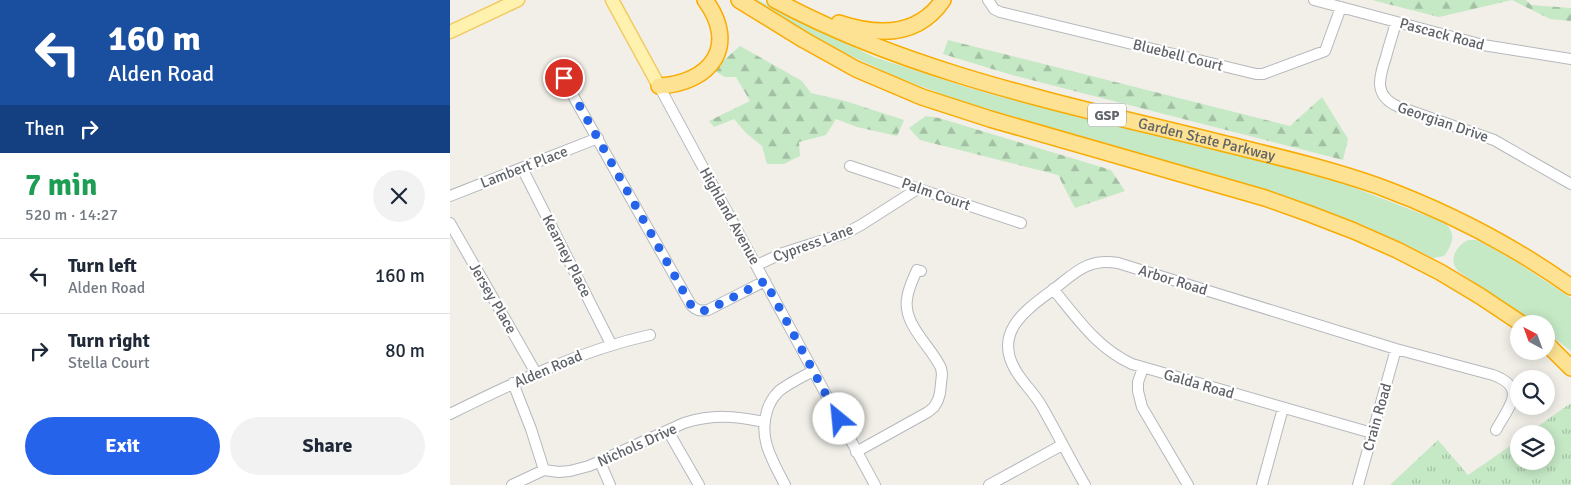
<!DOCTYPE html>
<html lang="en">
<head>
<meta charset="utf-8">
<style>
	:root { --surface:#fff; --page:#f2f2f3; --text:#1f2937; --muted:#747a83; --line:#e0e1e3; --accent:#2563eb }
	body { margin:0; font-family:Signika,sans-serif; background:var(--page); color:var(--text); height:100vh; display:flex; flex-direction:column; font-size:19px; white-space:nowrap }
	* { box-sizing:border-box; margin:0 }
	p { font-size:16px; color:var(--muted) }
	.icon { flex:none; width:28px; height:28px; fill:none; stroke:currentColor; stroke-width:2; stroke-linecap:round; stroke-linejoin:round }
	.map { position:relative; flex:1; overflow:hidden }
	.panel { display:flex; flex-direction:column; background:var(--surface); width:450px }
	.panel>* { flex:none }
	.hud { background:#1a4fa0; color:#fff; overflow:hidden }
	.needle { width:32px; rotate:319deg }
	.buttons { position:absolute; left:1060px; top:315px; display:grid; gap:10px }
	.buttons a { display:grid; place-items:center; width:45px; height:45px; border-radius:50%; background:var(--surface); box-shadow:0 2px 12px #0003; font-size:25px }
	.pin { position:absolute; display:grid; place-items:center; width:42px; height:42px; color:#fff; margin:-21px; border:2px solid #fff; border-radius:50%; box-shadow:0 1px 5px #0007 }
	.me { position:absolute; width:55px; margin:-28px; rotate:332deg; stroke-linejoin:round; filter:drop-shadow(0 0 4px #0008) }
	.turn { display:flex; align-items:center; gap:18px; height:105px; padding:0 25px; font-size:22px }
	.turn .icon { width:65px; height:65px; stroke-width:2.5 }
	.turn b { display:block; font-size:35px; line-height:42px }
	.then { display:flex; align-items:center; height:48px; padding:0 25px; background:#0003; gap:10px; font-size:19px }
	.round { display:grid; place-items:center; flex:none; width:52px; height:52px; border-radius:26px; background:var(--page) }
	.head { display:flex; align-items:center; justify-content:space-between; height:85px; padding:0 25px }
	h1 { font-size:30px; font-weight:800; line-height:38px; color:#1e9e55 }
	.action { display:flex; gap:10px; margin-top:auto; padding:10px 25px }
	.action a { flex:1; height:58px; border-radius:30px; background:var(--accent); color:#fff; font-size:20px; font-weight:800; line-height:58px; text-align:center }
	.action a+a { background:var(--page); color:var(--text) }
	ul { padding:0; list-style:none }
	li { display:flex; align-items:center; gap:15px; height:75px; padding:0 25px; border-top:1px solid var(--line) }
	li div { flex:1 }
	li b { display:block; font-size:19px }
	li em { font-style:normal }
	main { display:flex; flex:1; min-height:0 }
	.map>svg:first-child { display:block }
	.grass { fill:#c5e8c5 }
	.forest { fill:url(#forest-firs) }
	.park { fill:url(#park-tufts) }
	.lines { fill:none; stroke-linecap:round; stroke-linejoin:round }
	.minor-casing { stroke:#b5b8bc; stroke-width:12 }
	.major-casing { stroke:#f2c960; stroke-width:15 }
	.highway-casing { stroke:#f9ab00; stroke-width:18 }
	.minor { stroke:#fff; stroke-width:10 }
	.major { stroke:#fff2af; stroke-width:12 }
	.highway { stroke:#fde293; stroke-width:15 }
	.route { stroke:#2563eb; stroke-width:9; stroke-dasharray:0 16.2 }
	.labels { text-anchor:middle; stroke-width:4.5; stroke-linejoin:round; paint-order:stroke }
	.shield { fill:#fff; stroke:#8f9295; stroke-width:1 }
	.shield-label { font-size:14px; font-weight:bold; fill:#5f6368 }
	.street-label { font-size:15px; fill:#5f6368; stroke:#fff }
</style>
</head>
<body>
<main>
<section class="panel">
<div class="hud">
<div class="turn"><svg class="icon" aria-label="left" viewBox="0 0 24 24"><path d="M17 20v-9H6M10 6l-5 5 5 5"/></svg><div><b>160 m</b>Alden Road</div></div>
<div class="then">Then<svg class="icon" aria-label="right" viewBox="0 0 24 24"><path d="M7 20v-9h11M14 6l5 5-5 5"/></svg></div>
</div>
<div class="head"><div><h1>7 min</h1><p>520 m · 14:27</p></div><a class="round"><svg class="icon" aria-label="close" viewBox="0 0 24 24"><path d="M6 6l12 12M18 6L6 18"/></svg></a></div>
<ul>
<li><svg class="icon" aria-label="left" viewBox="0 0 24 24"><path d="M17 20v-9H6M10 6l-5 5 5 5"/></svg><div><b>Turn left</b><p>Alden Road</p></div><em>160 m</em></li>
<li><svg class="icon" aria-label="right" viewBox="0 0 24 24"><path d="M7 20v-9h11M14 6l5 5-5 5"/></svg><div><b>Turn right</b><p>Stella Court</p></div><em>80 m</em></li>
</ul>
<div class="action"><a>Exit</a><a>Share</a></div>
</section>
<div class="map">
<svg width="1121" height="485" viewBox="0 0 1121 485">
	<defs>
		<pattern id="forest-firs" width="22" height="20" patternUnits="userSpaceOnUse" patternTransform="scale(1.25)"><rect width="22" height="20" fill="#c5e8c5"/><path d="M5 1l3.5 6h-7zM16 11l3.5 6h-7z" fill="#a3c0a4"/></pattern>
		<pattern id="park-tufts" width="24" height="20" patternUnits="userSpaceOnUse" patternTransform="scale(1.25)"><rect width="24" height="20" fill="#c5e8c5"/><path d="M3 7l-1-3M5 7V3M7 7l1-3M15 17l-1-3M17 17v-4M19 17l1-3" fill="none" stroke="#a3c0a4"/></pattern>
	</defs>
	<rect width="100%" height="100%" fill="#f1efe8"/>
	<path class="grass" d="M299,0H308L424,57L516,87L567,101L692,129L895,184L995,223C1007,234 1002,245 994,256L983,258L913,225L843,199L510,101L447,77L362,38Z
		M1018,240H1027L1065,261L1121,298V351L1096,332V324H1084L1008,271C998,260 1006,246 1018,240Z"/>
	<path class="forest" d="M922,0H1076L1081,5L1121,8V21L1100,19L1062,0L989,17Z
		M498,40L840,126L872,97L898,139L893,160L562,75L493,54Z
		M290,46L352,81L361,93L395,101L454,120L447,136L407,127L386,119L376,135L349,142L350,156L334,164H317L312,146L296,133L284,119L264,127L259,121L300,101L286,77H275L263,70Z
		M476,116L489,118L661,170L675,191L625,208L608,175L470,140L459,128Z"/>
	<path class="park" d="M1121,403V485H940L988,440L1018,475L1069,440V461H1096V434H1077Z"/>
	<g class="lines">
		<g class="minor-casing">
			<path id="minor" d="M538,0L544,9L550,12L806,74H813L875,51L891,7
				M864,0L1033,45L1121,59
				M946,22C943,34 939,45 936,57C929,78 923,96 949,107L1044,140L1121,184
				M109,81L113,78L241,305C247,311 250,311 258,310L315,281
				M209,86L425,485
				M400,166L571,223
				M72,168L161,344
				M0,196L148,138
				M0,223L86,373
				M307,265L333,253L396,233L411,225L469,188
				M603,289C627,318 647,348 682,364L922,433
				M693,368L688,382V391L692,407L738,485
				M63,383L81,429L94,470
				M0,414C65,382 129,351 200,335
				M218,431L249,485
				M406,452L478,412L484,407L488,400L490,393L492,374L491,368C481,346 453,325 457,299C458,289 463,279 467,270L471,271
				M150,462L160,485
				M62,485L94,470L109,472L120,471L139,466L234,423C264,414 284,416 315,422
				M335,485C323,461 308,439 317,411C319,404 324,396 329,391C339,383 352,377 363,371
				M539,485L612,445
				M635,485C620,459 606,431 591,405C584,393 573,383 566,371C542,332 577,309 604,289C626,272 638,258 668,263L946,349L1043,375C1078,388 1059,406 1046,430
				M812,485L833,408
				M908,485L946,349"/>
		</g>
		<g class="major-casing">
			<path id="major" d="M162,0L209,86
				M0,32L68,0"/>
		</g>
		<g class="highway-casing">
			<g id="highway">
				<path d="M289,0L354,40L406,69L472,97L540,119L815,198L860,214L904,231L947,250L990,272L1030,296L1072,324"/>
				<path id="s1" d="M325,0C464,75 620,105 772,143C824,156 877,168 928,186C996,211 1062,245 1121,287"/>
				<path d="M389,23C428,36 468,37 493,0"/>
				<path d="M209,86C261,83 289,46 255,0"/>
				<path d="M1096,343L1121,368"/>
			</g>
		</g>
		<use href="#minor" class="minor"/>
		<use href="#major" class="major"/>
		<use href="#highway" class="highway"/>
	</g>
	<g class="lines">
		<path class="route" d="M114,78L241,305L250,311L258,310L315,281L389,419"/>
	</g>
	<g class="labels">
		<rect class="shield" x="638" y="103.5" width="38" height="23" rx="4"/>
		<g class="shield-label">
			<text x="657" y="120">GSP</text>
		</g>
		<g class="street-label">
			<text transform="translate(992 34) rotate(15)" y="5">Pascack Road</text>
			<text transform="translate(728 55) rotate(14)" y="5">Bluebell Court</text>
			<text transform="translate(993 122) rotate(19)" y="5">Georgian Drive</text>
			<text dy="5" stroke="none"><textPath href="#s1" startOffset="455">Garden State Parkway</textPath></text>
			<text transform="translate(74 167) rotate(-21)" y="5">Lambert Place</text>
			<text transform="translate(486 194) rotate(19)" y="5">Palm Court</text>
			<text transform="translate(280 216) rotate(61)" y="5">Highland Avenue</text>
			<text transform="translate(363 243) rotate(-20)" y="5">Cypress Lane</text>
			<text transform="translate(117 256) rotate(63)" y="5">Kearney Place</text>
			<text transform="translate(723 280) rotate(17)" y="5">Arbor Road</text>
			<text transform="translate(43 298) rotate(60)" y="5">Jersey Place</text>
			<text transform="translate(98 369) rotate(-23)" y="5">Alden Road</text>
			<text transform="translate(749 384) rotate(16)" y="5">Galda Road</text>
			<text transform="translate(927 417) rotate(-74)" y="5">Crain Road</text>
			<text transform="translate(187 445) rotate(-24)" y="5">Nichols Drive</text>
		</g>
	</g>
</svg>
<div class="buttons">
<a><svg class="needle" viewBox="-14 -14 28 28"><path d="M0-13l5 13h-10z" fill="#e53935"/><path d="M0 13l5-13h-10z" fill="#747a83"/></svg></a>
<a><svg class="icon" aria-label="search" viewBox="0 0 24 24"><circle cx="10" cy="10" r="6"/><path d="M15 15l6 6"/></svg></a>
<a><svg class="icon" aria-label="layers" viewBox="0 0 24 24"><path d="M12 4l9 5-9 5-9-5zM3 14l9 5 9-5"/></svg></a>
</div>
<div class="pin" style="left:114px;top:78px;background:#d93025"><svg class="icon" aria-label="arrive" viewBox="0 0 24 24"><path d="M6 21V4h12l-3 4 3 4H6"/></svg></div>
<svg class="me" style="left:389px;top:419px" viewBox="-20 -20 40 40"><circle r="19" fill="#fff"/><path d="M0-13L10 11 0 6-10 11z" fill="#2563eb"/></svg>
</div>
</main>
</body>
</html>
